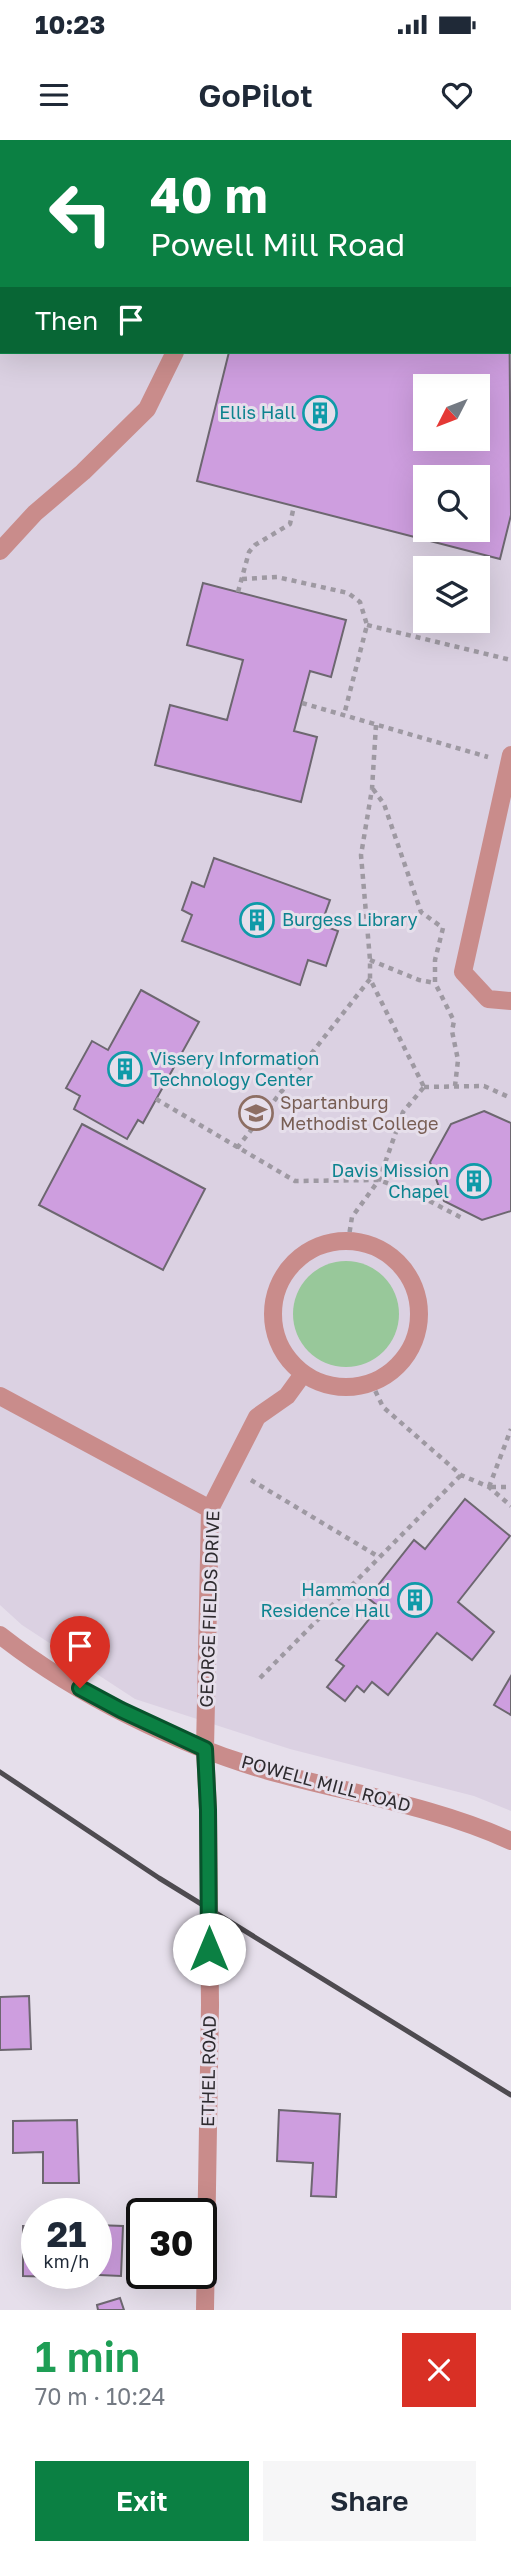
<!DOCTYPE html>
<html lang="en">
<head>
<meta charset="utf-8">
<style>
	:root { --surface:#fff; --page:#f6f6f7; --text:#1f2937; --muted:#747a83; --accent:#0b8043 }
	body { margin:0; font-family:"Golos Text",sans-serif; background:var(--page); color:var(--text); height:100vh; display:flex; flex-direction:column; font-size:26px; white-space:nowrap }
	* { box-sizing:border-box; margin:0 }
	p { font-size:23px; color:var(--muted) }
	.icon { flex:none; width:38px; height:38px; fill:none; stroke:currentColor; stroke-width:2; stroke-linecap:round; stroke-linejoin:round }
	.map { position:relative; height:2170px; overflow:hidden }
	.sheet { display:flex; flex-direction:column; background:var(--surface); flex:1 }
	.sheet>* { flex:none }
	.guide { position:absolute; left:0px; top:0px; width:511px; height:214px; box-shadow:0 7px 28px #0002; background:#0b8043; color:#fff; overflow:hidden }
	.needle { width:46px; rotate:228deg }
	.buttons { position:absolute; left:413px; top:234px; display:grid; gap:14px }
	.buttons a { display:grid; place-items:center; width:77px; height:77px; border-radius:0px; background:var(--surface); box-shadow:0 7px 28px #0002; font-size:35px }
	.speed { position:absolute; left:21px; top:2058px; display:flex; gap:14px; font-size:35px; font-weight:700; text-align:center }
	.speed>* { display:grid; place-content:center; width:91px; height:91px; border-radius:50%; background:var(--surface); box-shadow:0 7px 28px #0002; line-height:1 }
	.speed small { font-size:18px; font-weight:400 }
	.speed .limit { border:4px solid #111; border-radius:10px; background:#fff; color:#111 }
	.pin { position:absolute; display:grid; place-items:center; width:60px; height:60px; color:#fff; margin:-72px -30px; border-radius:50% 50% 50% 0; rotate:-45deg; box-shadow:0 0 7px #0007 }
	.pin .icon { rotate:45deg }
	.me { position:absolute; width:77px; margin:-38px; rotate:0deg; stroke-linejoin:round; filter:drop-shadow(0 0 5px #0008) }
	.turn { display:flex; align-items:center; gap:24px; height:147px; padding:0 35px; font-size:32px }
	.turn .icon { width:91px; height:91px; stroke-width:2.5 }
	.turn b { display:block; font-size:49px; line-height:60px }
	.then { display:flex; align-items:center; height:66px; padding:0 35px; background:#0003; gap:14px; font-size:26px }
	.round { display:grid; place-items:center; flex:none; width:74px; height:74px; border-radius:0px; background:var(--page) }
	.head { display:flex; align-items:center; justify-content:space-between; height:119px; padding:0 35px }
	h1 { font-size:42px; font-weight:600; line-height:52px; color:#1e9e55 }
	.primary-button { display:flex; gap:14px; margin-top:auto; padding:14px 35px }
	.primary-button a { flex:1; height:80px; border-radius:0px; background:var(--accent); color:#fff; font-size:28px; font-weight:600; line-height:80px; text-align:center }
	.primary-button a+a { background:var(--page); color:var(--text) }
	.status { display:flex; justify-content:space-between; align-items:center; height:49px; padding:0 35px; background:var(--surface); direction:ltr }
	.status svg { height:19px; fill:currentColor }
	header { display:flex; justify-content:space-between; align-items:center; height:91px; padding:0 35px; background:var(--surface); font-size:32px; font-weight:600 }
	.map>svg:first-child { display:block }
	.built { fill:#dbd1e2; fill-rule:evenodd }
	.green { fill:#98c89a }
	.building { fill:#ce9edf; stroke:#6d6770; stroke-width:2; fill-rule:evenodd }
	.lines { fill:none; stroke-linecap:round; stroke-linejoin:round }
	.path { stroke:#9e99a2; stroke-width:4.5; stroke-dasharray:5 5; stroke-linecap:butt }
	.minor { stroke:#c98c8b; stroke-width:18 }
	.rail { stroke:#4e4b50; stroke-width:5 }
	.minor-bridge { stroke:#c98c8b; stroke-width:18 }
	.route-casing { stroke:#07532c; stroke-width:18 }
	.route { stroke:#0b8043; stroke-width:12 }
	.labels { text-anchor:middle; stroke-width:6; stroke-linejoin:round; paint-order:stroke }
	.culture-label { font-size:18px; fill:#0d838f; stroke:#e6dfeb; text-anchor:end }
	.education-label { font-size:18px; fill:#785e54; stroke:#e6dfeb; text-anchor:start }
	.street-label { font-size:18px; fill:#2e2b2f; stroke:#e6dfeb }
</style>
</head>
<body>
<div class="status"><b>10:23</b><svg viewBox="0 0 49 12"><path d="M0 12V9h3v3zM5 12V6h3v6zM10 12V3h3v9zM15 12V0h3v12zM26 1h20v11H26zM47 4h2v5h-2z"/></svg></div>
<header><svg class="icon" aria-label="menu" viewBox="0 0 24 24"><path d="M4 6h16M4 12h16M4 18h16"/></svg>GoPilot<svg class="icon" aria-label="heart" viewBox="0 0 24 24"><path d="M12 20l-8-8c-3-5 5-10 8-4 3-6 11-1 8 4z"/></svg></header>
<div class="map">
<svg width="511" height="2170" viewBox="0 0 511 2170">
	<rect width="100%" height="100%" fill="#e6dfeb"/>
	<path class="built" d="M0,0H511V1671L474,1656L290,1609L135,1559L22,1485L0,1465ZM2,2H509V212H2ZM425,247H478V299H425ZM425,338H478V390H425ZM425,429H478V481H425Z"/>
	<path class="green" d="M293 1174a53 53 0 1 1 106 0a53 53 0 1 1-106 0Z"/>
	<path class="building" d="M509,139L511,375L500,419L197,341L229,212H509ZM425,247H478V299H425ZM425,338H478V390H425Z
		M203,443L346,480L331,537L310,531L294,591L317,597L301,662L155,625L170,565L227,580L243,520L187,505Z
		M214,718L330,760L321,785L338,791L326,826L308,820L300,845L182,801L192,775L182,770L192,742L204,747Z
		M141,850L199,882L143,983L138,980L127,999L74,969L80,956L66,948L92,901L108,910Z
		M484,971L511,983V1071L482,1080L444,1061L430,1022L451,984Z
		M82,984L205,1049L163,1130L39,1065Z
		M465,1359L510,1396L458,1462L494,1492L472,1520L437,1493L388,1555L372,1542L364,1552L357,1546L345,1561L327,1547L344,1526L336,1520L379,1467L368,1458L414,1400L425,1409Z
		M511,1536V1575L494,1565Z
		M29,1856L31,1909L0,1910V1857Z
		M279,1970L340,1974L336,2057L311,2056L313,2023L277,2021Z
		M77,1980L79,2043H43V2012L13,2013V1981Z
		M96,2085L123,2086L121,2136L76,2134L96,2133Z
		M23,2086L37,2087V2133H58V2137L23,2136Z
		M120,2158L124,2170H98L97,2165Z"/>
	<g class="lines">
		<path class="path" d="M315,0L316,2
			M426,2L427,0
			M509,109H511
			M242,439L277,437L348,453L360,462L367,485L344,575
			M238,452L249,412L255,405L290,384L294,366
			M367,485L511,520
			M302,563L488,617
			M376,585L372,649L361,715L370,820V839L424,947
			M373,649L384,664L421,772L443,788L435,820V843L454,881L452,891L458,920L455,946
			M370,820L419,840L435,843
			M424,947L484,946L511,958
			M156,959L295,1041L379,1040L414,1053L462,1078
			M237,1008L370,839
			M348,1102L352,1077L379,1040L403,972L424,947
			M371,1242L383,1267L461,1335L489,1347L511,1366
			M251,1340L379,1417
			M489,1347L511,1289
			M491,1347H511
			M260,1538L461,1335"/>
		<path class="minor" d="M0,411L35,373L83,332L147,269L175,212
			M511,615L463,832L488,859L511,861
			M273 1174a73 73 0 1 1 146 0a73 73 0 1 1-146 0Z
			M0,1256L210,1369
			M0,1495C75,1554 183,1608 276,1633C354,1654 436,1667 511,1701
			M208,1669L205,1609L210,1369L257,1277L287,1256L303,1234
			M205,2170L210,1865"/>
		<path class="rail" d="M0,1632L159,1738L511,1955"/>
		<path class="minor-bridge" d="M208,1669L210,1865"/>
	</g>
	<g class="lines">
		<g class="route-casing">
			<path id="route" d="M80,1548L121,1570L205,1609L208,1670L209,1809"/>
		</g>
		<use href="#route" class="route"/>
	</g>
	<defs>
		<g id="building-ring" transform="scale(1.75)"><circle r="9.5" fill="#e6dfeb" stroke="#0f9aa8" stroke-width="1.5"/><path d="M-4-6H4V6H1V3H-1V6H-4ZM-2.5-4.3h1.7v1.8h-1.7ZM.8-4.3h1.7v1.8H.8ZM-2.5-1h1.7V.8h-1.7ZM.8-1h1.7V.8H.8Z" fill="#0f9aa8"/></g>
		<g id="university-ring" transform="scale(1.75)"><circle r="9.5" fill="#e6dfeb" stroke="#8d6e63" stroke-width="1.5"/><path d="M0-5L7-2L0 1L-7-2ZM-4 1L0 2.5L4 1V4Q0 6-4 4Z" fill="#8d6e63"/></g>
	</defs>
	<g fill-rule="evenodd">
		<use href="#building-ring" x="320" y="273"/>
		<use href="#building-ring" x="257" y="780"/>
		<use href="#building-ring" x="125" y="929"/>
		<use href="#university-ring" x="256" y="973"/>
		<use href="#building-ring" x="474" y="1041"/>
		<use href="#building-ring" x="415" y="1460"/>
	</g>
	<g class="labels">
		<g class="culture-label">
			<text x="296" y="279">Ellis Hall</text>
			<text x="282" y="786" text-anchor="start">Burgess Library</text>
			<text x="150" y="925" text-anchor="start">Vissery Information<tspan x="150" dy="21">Technology Center</tspan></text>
			<text x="449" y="1037">Davis Mission<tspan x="449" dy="21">Chapel</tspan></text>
			<text x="390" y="1456">Hammond<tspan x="390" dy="21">Residence Hall</tspan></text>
		</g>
		<g class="education-label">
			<text x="280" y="969">Spartanburg<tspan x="280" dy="21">Methodist College</tspan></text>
		</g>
		<g class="street-label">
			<text transform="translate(210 1469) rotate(-88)" y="6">GEORGE FIELDS DRIVE</text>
			<text transform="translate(326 1644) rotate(15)" y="6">POWELL MILL ROAD</text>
			<text transform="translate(209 1931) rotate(-89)" y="6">ETHEL ROAD</text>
		</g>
	</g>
</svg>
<div class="buttons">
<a><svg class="needle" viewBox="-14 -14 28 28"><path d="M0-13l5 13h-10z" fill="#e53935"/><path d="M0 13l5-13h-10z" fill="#747a83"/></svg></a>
<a><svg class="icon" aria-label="search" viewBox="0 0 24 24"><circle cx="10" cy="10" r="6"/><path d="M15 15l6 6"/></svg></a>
<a><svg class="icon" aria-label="layers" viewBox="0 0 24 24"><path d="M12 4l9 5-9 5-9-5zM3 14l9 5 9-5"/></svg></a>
</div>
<div class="speed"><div>21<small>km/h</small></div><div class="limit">30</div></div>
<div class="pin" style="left:80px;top:1548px;background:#d93025"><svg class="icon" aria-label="arrive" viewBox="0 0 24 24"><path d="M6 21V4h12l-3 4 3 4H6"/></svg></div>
<svg class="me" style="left:209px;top:1809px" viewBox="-20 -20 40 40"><circle r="19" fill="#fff"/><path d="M0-13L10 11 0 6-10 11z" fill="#0b8043"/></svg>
<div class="guide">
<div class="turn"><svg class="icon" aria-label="left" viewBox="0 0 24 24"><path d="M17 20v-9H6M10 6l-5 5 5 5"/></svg><div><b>40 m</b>Powell Mill Road</div></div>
<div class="then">Then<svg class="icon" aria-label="arrive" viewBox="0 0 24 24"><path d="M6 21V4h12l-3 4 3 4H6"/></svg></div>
</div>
</div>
<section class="sheet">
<div class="head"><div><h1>1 min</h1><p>70 m · 10:24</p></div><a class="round" style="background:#d93025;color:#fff"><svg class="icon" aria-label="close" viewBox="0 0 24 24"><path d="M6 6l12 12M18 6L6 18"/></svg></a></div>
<div class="primary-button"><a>Exit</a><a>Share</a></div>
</section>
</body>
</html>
